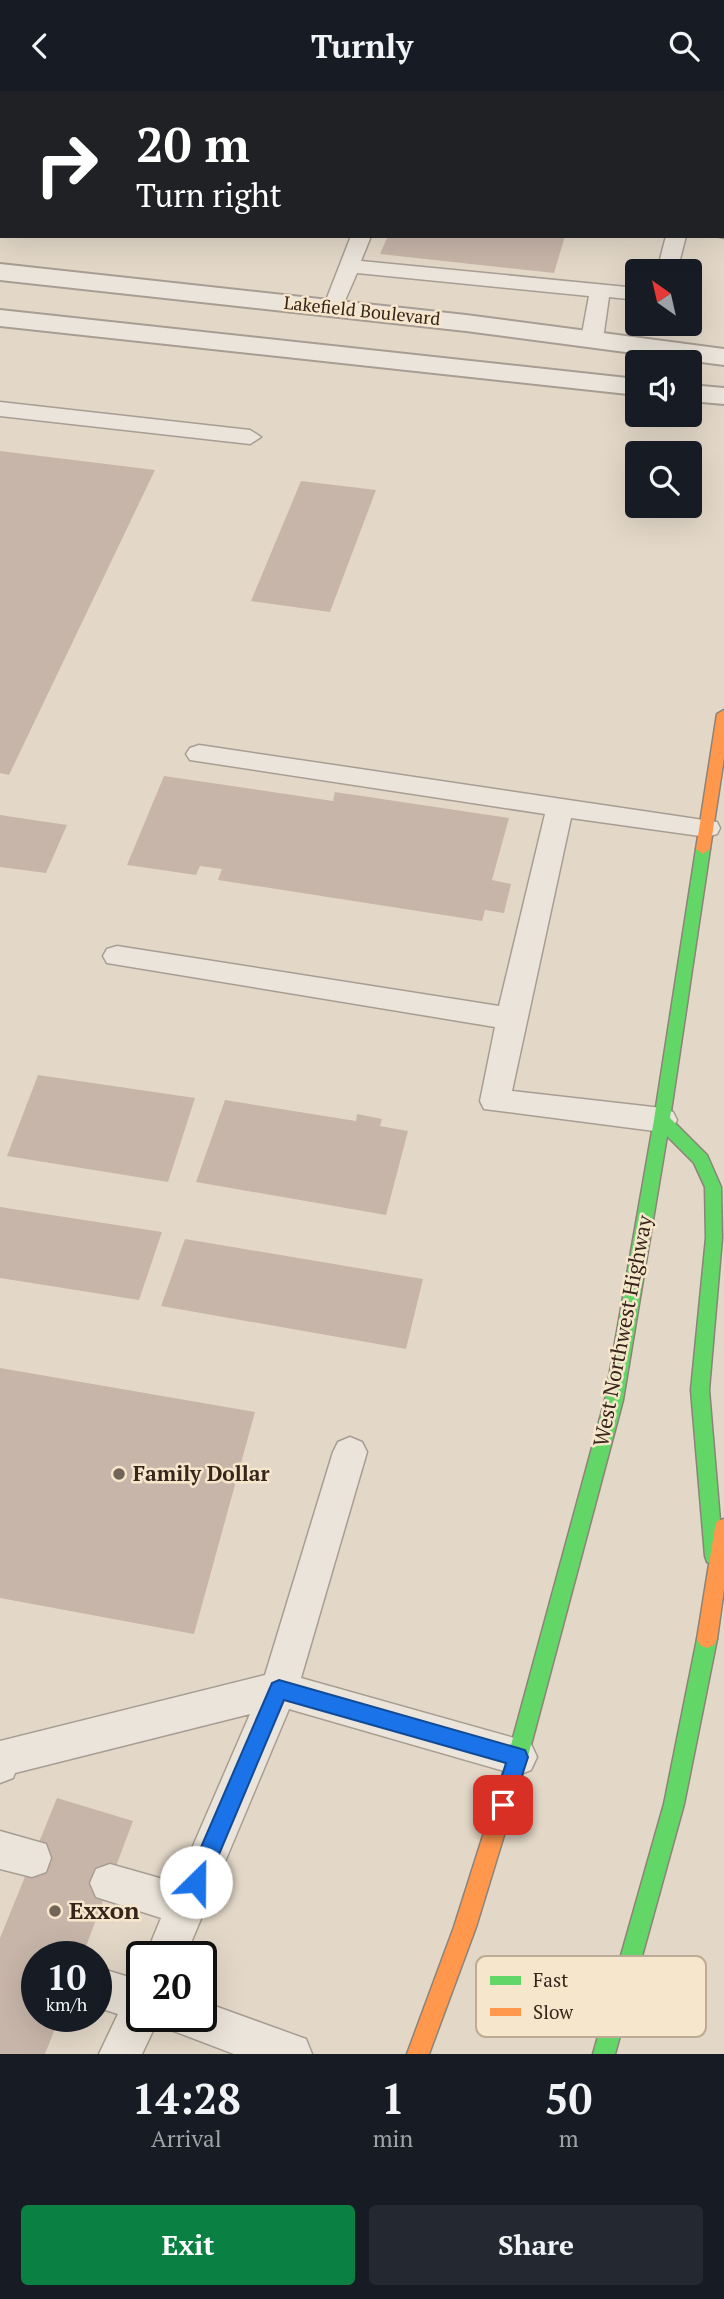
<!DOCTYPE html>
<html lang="en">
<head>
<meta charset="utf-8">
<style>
	:root { --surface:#171b24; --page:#242831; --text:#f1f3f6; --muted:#9ea1a6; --accent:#0b8043 }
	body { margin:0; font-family:"PT Serif",serif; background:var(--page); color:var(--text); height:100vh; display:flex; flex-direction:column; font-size:26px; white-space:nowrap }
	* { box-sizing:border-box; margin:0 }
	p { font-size:23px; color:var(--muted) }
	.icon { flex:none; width:38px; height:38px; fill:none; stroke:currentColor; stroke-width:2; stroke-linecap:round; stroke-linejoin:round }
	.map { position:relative; height:1963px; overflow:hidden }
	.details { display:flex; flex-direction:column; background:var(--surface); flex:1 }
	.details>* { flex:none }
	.top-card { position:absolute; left:0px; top:0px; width:724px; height:147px; box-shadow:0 7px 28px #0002; background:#202124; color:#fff; overflow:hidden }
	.needle { width:46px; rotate:326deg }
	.tools { position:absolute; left:625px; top:168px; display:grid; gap:14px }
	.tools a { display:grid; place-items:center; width:77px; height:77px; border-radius:7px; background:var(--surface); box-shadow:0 7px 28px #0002; font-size:35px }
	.speed { position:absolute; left:21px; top:1850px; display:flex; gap:14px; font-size:35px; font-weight:700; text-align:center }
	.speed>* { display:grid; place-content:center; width:91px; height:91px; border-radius:50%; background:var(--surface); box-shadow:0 7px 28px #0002; line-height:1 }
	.speed small { font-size:18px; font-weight:400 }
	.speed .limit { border:4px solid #111; border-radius:10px; background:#fff; color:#111 }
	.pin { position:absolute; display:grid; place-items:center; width:60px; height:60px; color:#fff; margin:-30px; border-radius:14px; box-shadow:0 4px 10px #0006 }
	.me { position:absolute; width:77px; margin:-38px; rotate:23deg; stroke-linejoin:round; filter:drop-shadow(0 0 5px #0008) }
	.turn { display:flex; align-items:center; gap:24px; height:147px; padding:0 21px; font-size:32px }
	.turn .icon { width:91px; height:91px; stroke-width:2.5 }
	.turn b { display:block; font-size:49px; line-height:60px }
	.eta { display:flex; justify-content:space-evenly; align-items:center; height:119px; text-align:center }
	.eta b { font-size:42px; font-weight:800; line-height:49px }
	.action { display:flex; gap:14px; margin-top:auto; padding:14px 21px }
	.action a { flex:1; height:80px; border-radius:7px; background:var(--accent); color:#fff; font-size:28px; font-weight:800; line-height:80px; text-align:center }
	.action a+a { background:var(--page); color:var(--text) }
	header { display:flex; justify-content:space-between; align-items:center; height:91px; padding:0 21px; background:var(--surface); font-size:32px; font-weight:800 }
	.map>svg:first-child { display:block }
	.building { fill:#c7b5a9 }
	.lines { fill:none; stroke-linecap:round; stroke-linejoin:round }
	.lane-casing { stroke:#a89d92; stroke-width:3 }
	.street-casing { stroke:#a89d92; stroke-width:4 }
	.fast-casing { stroke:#8d8379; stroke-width:3 }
	.slow-casing { stroke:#8d8379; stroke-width:3 }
	.lane { fill:#ebe4da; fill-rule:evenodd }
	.street { fill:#ebe4da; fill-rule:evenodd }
	.fast { fill:#63d668; fill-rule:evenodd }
	.slow { fill:#ff974d; fill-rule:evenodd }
	.route { fill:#1a73e8; stroke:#114b97; stroke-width:2 }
	.poi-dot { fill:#726457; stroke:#f6e6cb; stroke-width:2.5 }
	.labels { text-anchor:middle; stroke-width:5; stroke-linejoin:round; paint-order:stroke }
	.far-street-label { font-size:18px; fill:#35251a; stroke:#f6e6cb }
	.street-label { font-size:21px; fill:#35251a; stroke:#f6e6cb }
	.poi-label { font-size:21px; font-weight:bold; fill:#35251a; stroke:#f6e6cb; text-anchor:start }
	.near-poi-label { font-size:24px; font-weight:bold; fill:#35251a; stroke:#f6e6cb; text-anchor:start }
	.key { fill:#f6e6cb; stroke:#bcac96; stroke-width:2 }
	.key-label { font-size:19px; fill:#35251a }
</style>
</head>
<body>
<header><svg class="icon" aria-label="back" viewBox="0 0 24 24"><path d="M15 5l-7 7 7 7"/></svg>Turnly<svg class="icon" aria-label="search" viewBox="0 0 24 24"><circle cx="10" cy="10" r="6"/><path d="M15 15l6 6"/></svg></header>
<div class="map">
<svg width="724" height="1963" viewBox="0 0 724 1963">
	<rect width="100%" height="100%" fill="#e3d8c8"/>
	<path class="building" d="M388,145H565L554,182L380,163Z
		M0,360L155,379L9,684L0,682Z
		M301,390L376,399L330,521L251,510Z
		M164,685L333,710L335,701L509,727L492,789L511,793L504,822L485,819L482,830L218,789L222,778L200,775L196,784L127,774Z
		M0,724L67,734L46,782L0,776Z
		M38,984L195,1007L168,1091L7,1065Z
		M225,1009L356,1030L357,1023L382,1028L380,1035L408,1040L386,1124L196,1091Z
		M0,1116L162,1141L139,1209L0,1187Z
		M185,1148L423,1188L406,1258L161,1215Z
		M0,1277L255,1321L194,1543L0,1507Z
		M57,1707L133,1730L82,1866H37V1925H60L45,1963H0V1847Z"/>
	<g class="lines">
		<g class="lane-casing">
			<path id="lane" d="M7,0H25L6,2Z
				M0,14H2V26H0Z
				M2,44V67L0,68V45Z
				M0,80L2,81V93L0,92Z
				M723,135L724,147L716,145H723Z
				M351,145H371L361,170L637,197V209L609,206L603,248L592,254L581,248L589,205L357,182L340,221H326L323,217Z
				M666,145H686L677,180H657Z
				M0,311L250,339L261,346L250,353L0,325Z
				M199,654L717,731L720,737L717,743L707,746L571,727L512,1000L662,1017L673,1021L677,1029L673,1037L662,1041L484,1018L480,1010L495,936L107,872L103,865L107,858L117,855L499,915L545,723L190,669L186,663L190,657Z
				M350,1346L362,1351L367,1361L301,1587L518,1648L531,1653L537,1666L531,1679L518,1684L289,1618L185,1866H145L161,1827L96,1806L90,1792L96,1778L110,1773L177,1792L250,1623L15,1682L13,1687L0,1692V1650L265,1584L333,1361L338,1351Z
				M0,1740L46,1753L51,1767L46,1781L32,1786L0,1778Z
				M96,1876L142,1890V1925H160L142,1963H99L118,1923L96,1916Z
				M201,1910L306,1948L312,1963H234L171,1939L165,1925H201Z"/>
		</g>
		<g class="street-casing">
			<path id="street" d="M0,173L466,224L724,258V274L466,240L0,189Z
				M0,219L637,288V304L0,235Z
				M690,294L724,297V313L690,310Z"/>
		</g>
		<g class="fast-casing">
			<path id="fast" d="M703,753L710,758L670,1027L707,1064L721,1096L722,1147L709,1299L723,1465L721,1471L714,1473L707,1471L705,1465L691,1299L706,1147L705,1096L694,1072L667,1045L623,1309L527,1669L524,1676L517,1679L510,1676L507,1669L605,1309L654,1029L696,758Z
				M707,1539L714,1542L717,1548L684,1713L615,1963H593L664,1713L697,1548L700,1542Z"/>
		</g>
		<g class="slow-casing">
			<path id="slow" d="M724,619V667L710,758L703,763L696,758L717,623Z
				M724,1428V1498L717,1548L714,1554L707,1557L700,1554L697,1548L715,1436L717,1430Z
				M517,1659L524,1662L527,1669L476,1836L429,1963H407L454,1836L507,1669L510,1662Z"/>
		</g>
		<use href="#lane" class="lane"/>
		<use href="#street" class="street"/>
		<use href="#fast" class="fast"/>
		<use href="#slow" class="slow"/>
	</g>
	<path class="route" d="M279,1589L525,1659L528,1666L510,1722L503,1724L496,1722L493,1714L506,1672L284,1609L204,1799L196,1802L189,1799L186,1791L189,1784L272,1592Z"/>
	<g class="poi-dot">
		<circle cx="119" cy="1383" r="7"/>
		<circle cx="55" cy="1820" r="7"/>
	</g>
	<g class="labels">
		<g class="far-street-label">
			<text transform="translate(362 220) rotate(6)" y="6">Lakefield Boulevard</text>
		</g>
		<g class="street-label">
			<text transform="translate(623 1240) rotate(-79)" y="7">West Northwest Highway</text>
		</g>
		<g class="poi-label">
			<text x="133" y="1390">Family Dollar</text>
		</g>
		<g class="near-poi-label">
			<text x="69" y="1828">Exxon</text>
		</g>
	</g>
	<rect x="476" y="1865" width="230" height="81" rx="10" class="key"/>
	<rect x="490" y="1885" width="31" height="9" fill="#63d668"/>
	<rect x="490" y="1917" width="31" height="8" fill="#ff974d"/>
	<g class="key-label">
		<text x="533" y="1896">Fast</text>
		<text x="533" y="1928">Slow</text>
	</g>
</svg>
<div class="tools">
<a><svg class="needle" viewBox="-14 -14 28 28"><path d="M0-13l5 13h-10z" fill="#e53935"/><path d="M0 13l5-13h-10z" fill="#9ea1a6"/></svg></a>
<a><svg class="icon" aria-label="sound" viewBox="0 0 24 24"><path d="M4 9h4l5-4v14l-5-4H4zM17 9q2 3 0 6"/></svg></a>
<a><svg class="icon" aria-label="search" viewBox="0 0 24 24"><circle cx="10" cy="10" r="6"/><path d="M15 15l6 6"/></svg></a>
</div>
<div class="speed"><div>10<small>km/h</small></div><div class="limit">20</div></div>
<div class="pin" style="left:503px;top:1714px;background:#d93025"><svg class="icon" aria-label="arrive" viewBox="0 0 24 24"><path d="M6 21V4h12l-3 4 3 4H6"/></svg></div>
<svg class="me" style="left:196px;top:1791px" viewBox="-20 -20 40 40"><circle r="19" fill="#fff"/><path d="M0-13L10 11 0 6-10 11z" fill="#1a73e8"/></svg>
<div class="top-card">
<div class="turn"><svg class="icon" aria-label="right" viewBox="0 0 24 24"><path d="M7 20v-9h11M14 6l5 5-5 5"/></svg><div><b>20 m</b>Turn right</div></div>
</div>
</div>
<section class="details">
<div class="eta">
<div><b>14:28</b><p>Arrival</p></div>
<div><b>1</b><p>min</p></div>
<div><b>50</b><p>m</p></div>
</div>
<div class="action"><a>Exit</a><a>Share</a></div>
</section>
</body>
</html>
